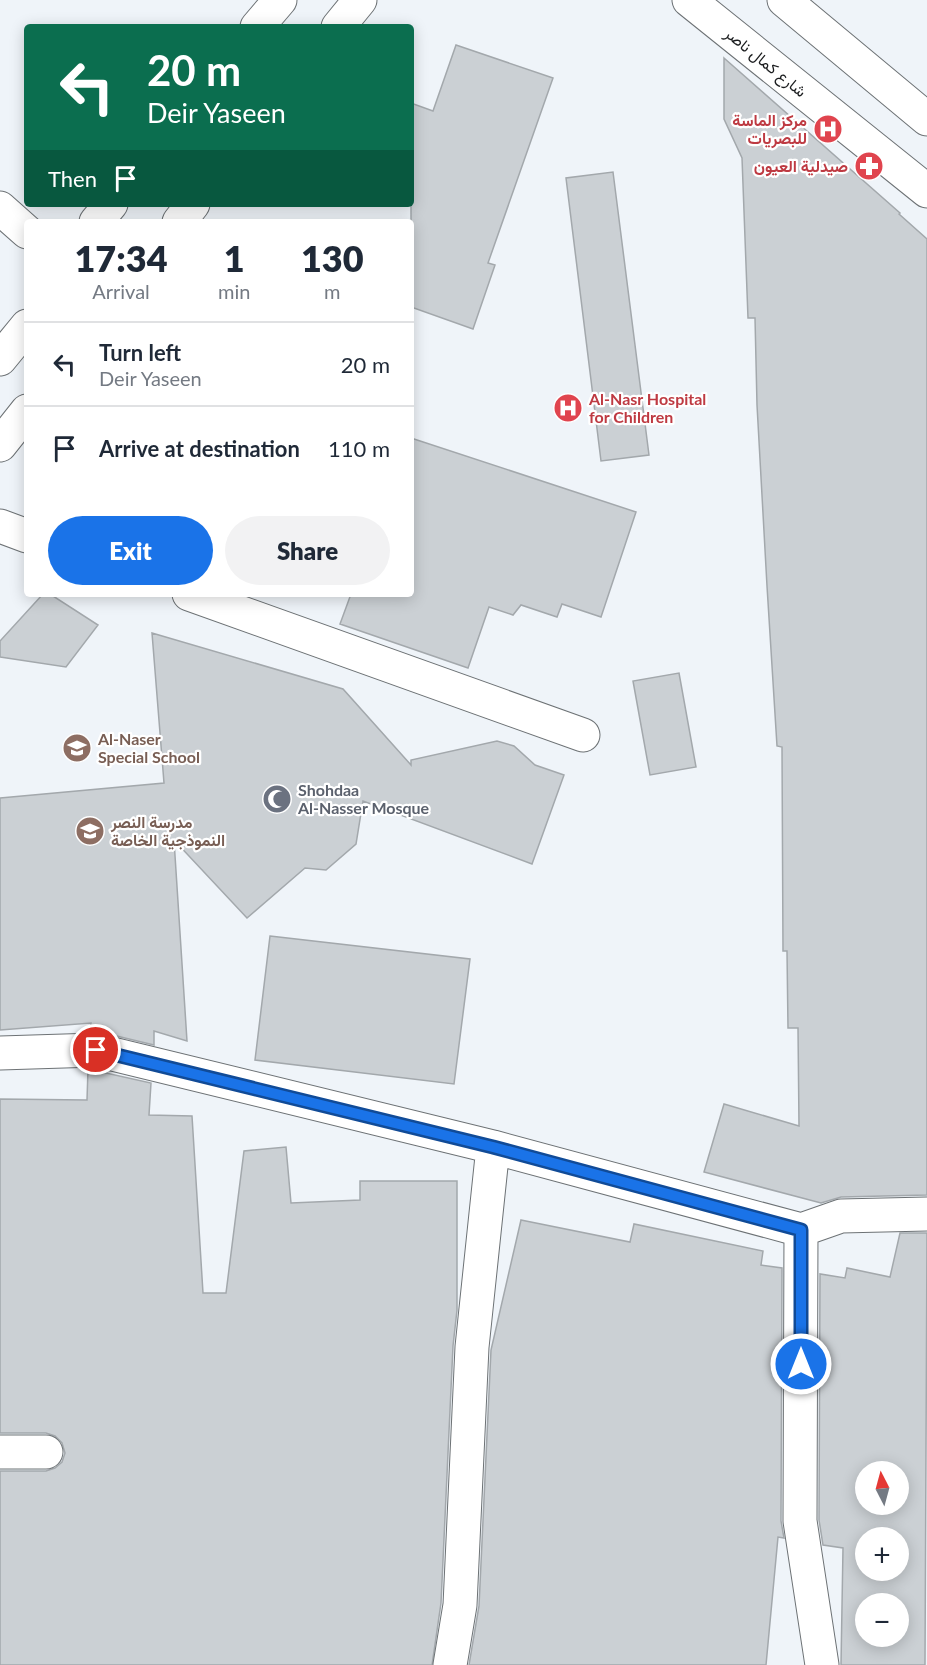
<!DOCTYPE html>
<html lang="en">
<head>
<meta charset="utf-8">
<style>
	:root { --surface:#fff; --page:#f2f2f3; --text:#1f2937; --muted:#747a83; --line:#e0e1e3; --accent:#1a73e8 }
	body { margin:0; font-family:Lato,Vazirmatn,sans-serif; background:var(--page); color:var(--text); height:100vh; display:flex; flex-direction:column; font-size:22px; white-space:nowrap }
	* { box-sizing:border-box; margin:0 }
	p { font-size:20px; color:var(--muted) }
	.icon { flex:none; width:33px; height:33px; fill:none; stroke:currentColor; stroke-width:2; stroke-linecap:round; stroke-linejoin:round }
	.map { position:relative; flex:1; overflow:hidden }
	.drawer { position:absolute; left:24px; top:219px; width:390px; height:378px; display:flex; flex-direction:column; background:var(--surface); border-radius:6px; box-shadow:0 3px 15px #0003 }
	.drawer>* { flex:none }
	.guide { position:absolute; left:24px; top:24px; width:390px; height:183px; border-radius:6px; box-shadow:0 3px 15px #0003; background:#0b6e4f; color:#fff; overflow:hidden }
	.needle { width:39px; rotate:354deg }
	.fabs { position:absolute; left:855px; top:1461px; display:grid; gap:12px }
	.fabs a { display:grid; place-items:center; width:54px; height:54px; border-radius:50%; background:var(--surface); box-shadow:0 3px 15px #0003; font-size:30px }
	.pin { position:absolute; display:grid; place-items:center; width:51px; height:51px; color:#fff; margin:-26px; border:3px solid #fff; border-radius:50%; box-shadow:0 2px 6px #0007 }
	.me { position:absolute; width:66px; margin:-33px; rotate:0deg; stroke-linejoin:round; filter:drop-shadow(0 0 4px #0008) }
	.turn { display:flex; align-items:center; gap:21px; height:126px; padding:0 24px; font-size:27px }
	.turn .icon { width:78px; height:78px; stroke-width:2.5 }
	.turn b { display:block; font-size:42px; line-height:51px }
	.then { display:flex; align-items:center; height:57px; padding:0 24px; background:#0003; gap:12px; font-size:22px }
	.eta { display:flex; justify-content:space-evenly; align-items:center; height:102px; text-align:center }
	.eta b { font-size:36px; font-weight:800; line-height:42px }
	.primary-button { display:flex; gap:12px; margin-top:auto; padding:12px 24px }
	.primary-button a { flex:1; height:69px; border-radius:36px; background:var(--accent); color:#fff; font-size:24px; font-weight:800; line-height:69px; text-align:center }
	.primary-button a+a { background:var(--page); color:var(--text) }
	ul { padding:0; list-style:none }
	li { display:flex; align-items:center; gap:18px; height:84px; padding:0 24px; border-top:2px solid var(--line) }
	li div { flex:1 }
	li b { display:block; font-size:22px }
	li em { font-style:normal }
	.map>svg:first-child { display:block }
	.building { fill:#cbd0d4; stroke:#a3a8ac; stroke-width:1.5; fill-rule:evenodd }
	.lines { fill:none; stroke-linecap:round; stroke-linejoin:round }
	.street-casing { stroke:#6d7275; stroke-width:35 }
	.secondary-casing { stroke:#6d7275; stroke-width:35 }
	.street { stroke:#fff; stroke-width:33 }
	.secondary { stroke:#fff; stroke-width:33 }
	.route-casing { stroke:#114b97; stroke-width:15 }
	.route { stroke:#1a73e8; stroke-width:10 }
	.labels { text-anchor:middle; stroke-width:4.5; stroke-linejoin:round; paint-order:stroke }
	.street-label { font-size:16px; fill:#1a1c1e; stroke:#fff }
	.health-label { font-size:16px; font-weight:bold; fill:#be3a42; stroke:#fff; text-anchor:end }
	.education-label { font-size:16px; font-weight:bold; fill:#785e54; stroke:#fff; text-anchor:start }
	.worship-label { font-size:16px; font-weight:bold; fill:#5b616d; stroke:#fff; text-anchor:start }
</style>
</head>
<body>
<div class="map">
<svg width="927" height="1665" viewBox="0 0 927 1665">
	<rect width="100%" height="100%" fill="#eff4f9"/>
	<path class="building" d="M456,45L553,78L488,263L495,265L473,329L411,307V103L433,111Z
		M724,58L900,213L899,214L927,239V1195L841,1197L821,1203L704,1172L724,1104L799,1126L798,1028H788L787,951H783L782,747L777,746L767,586L757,405L755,318H748L742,158L724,119Z
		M613,172L649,455L601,461L566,178Z
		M411,438L636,512L601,617L562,604L557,617L521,605L513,615L489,607L468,668L340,624L351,594H411Z
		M43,594H50L98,625L66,667L0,657V641Z
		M152,633L343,689L411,765V760L497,741L514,746L535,765L564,775L532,864L363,801L356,844L326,870L305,868L247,918L174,840L187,1041L154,1031V1045L100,1032L90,1031L91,1023L0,1030V798L164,783Z
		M679,673L696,767L650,775L633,681Z
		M270,936L470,959L454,1084L255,1060Z
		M88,1069L151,1083L149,1115L192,1116L203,1293H226L244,1151L286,1147L291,1203L360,1200V1181H457V1310L453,1346L441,1603L432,1665H0V1471H46L55,1468L62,1462L65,1453L62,1443L55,1436L46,1433H0V1099L87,1100Z
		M521,1220L630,1242L634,1224L763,1251L761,1265L782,1268L781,1521L784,1538L778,1537L766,1665H469L479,1606L491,1350Z
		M900,1233H927L925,1665H841L843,1548L823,1545L819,1520L820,1274L845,1278L847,1268L890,1277ZM866,1472H898V1504H866ZM866,1538H898V1570H866ZM866,1604H898V1636H866Z"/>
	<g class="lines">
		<g class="street-casing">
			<path id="street" d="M0,208L27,232
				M0,526L27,536
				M189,594L583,735
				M0,1053L96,1050L493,1147L801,1230L841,1216L927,1214
				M801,1230L800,1521L822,1665
				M0,1452H46
				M450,1665L460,1605L472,1347L493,1147"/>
		</g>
		<g class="secondary-casing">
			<path id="secondary" d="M689,0L927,191
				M784,0L927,119
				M257,27L280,0
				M338,27L360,0
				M96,222L111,204
				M179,222L193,204
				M0,359L27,326
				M0,445L27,411"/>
		</g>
		<use href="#street" class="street"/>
		<use href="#secondary" class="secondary"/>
	</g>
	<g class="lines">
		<g class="route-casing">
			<path id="route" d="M96,1050L493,1147L801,1230V1364"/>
		</g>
		<use href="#route" class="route"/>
	</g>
	<defs>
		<g id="hospital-disc" transform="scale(1.5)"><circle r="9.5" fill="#e0444e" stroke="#fff"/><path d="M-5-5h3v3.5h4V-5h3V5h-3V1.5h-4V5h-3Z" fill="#fff"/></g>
		<g id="pharmacy-disc" transform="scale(1.5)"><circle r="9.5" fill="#e0444e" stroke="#fff"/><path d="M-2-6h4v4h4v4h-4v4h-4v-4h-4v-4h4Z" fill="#fff"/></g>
		<g id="school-disc" transform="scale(1.5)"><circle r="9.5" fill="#8d6e63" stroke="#fff"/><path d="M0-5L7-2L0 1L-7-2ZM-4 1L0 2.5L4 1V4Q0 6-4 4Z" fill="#fff"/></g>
		<g id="mosque-disc" transform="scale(1.5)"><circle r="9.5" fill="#6b7280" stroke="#fff"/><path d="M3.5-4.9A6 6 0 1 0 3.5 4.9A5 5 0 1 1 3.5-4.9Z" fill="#fff"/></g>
	</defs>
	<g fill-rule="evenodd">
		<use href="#hospital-disc" x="828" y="129"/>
		<use href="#pharmacy-disc" x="869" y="166"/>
		<use href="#hospital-disc" x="568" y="408"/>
		<use href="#school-disc" x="77" y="748"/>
		<use href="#mosque-disc" x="277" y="799"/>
		<use href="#school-disc" x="90" y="831"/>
	</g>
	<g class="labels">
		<g class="street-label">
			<text transform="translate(766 62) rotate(39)" y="6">شارع كمال ناصر</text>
		</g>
		<g class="health-label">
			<text x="807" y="126">مركز الماسة<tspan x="807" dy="18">للبصريات</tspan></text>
			<text x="848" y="172">صيدلية العيون</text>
			<text x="589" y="405" text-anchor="start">Al-Nasr Hospital<tspan x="589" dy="18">for Children</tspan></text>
		</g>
		<g class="education-label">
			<text x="98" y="745">Al-Naser<tspan x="98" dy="18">Special School</tspan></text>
			<text x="111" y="828">مدرسة النصر<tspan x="111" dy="18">النموذجية الخاصة</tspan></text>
		</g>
		<g class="worship-label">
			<text x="298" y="796">Shohdaa<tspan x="298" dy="18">Al-Nasser Mosque</tspan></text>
		</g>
	</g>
</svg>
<div class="fabs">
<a><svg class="needle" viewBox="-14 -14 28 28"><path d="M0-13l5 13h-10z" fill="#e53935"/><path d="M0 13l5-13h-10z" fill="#747a83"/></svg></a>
<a>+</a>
<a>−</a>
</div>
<div class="pin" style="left:96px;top:1050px;background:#d93025"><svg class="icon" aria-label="arrive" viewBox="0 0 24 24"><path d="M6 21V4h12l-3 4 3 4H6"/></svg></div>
<svg class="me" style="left:801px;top:1364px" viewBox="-20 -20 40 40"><circle r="17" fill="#1a73e8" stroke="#fff" stroke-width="3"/><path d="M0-11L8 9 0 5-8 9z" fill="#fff"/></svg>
<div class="guide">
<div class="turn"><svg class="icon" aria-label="left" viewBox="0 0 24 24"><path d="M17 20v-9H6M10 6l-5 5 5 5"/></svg><div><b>20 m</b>Deir Yaseen</div></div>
<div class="then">Then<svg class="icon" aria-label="arrive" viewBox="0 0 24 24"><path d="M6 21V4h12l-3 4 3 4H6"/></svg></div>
</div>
<section class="drawer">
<div class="eta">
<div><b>17:34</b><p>Arrival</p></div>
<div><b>1</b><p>min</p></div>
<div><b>130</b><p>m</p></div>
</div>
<ul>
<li><svg class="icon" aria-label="left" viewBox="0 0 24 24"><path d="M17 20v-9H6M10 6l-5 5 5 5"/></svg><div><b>Turn left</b><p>Deir Yaseen</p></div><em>20 m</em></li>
<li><svg class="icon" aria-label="arrive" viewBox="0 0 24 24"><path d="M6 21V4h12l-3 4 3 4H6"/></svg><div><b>Arrive at destination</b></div><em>110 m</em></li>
</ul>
<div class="primary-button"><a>Exit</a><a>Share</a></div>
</section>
</div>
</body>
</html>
